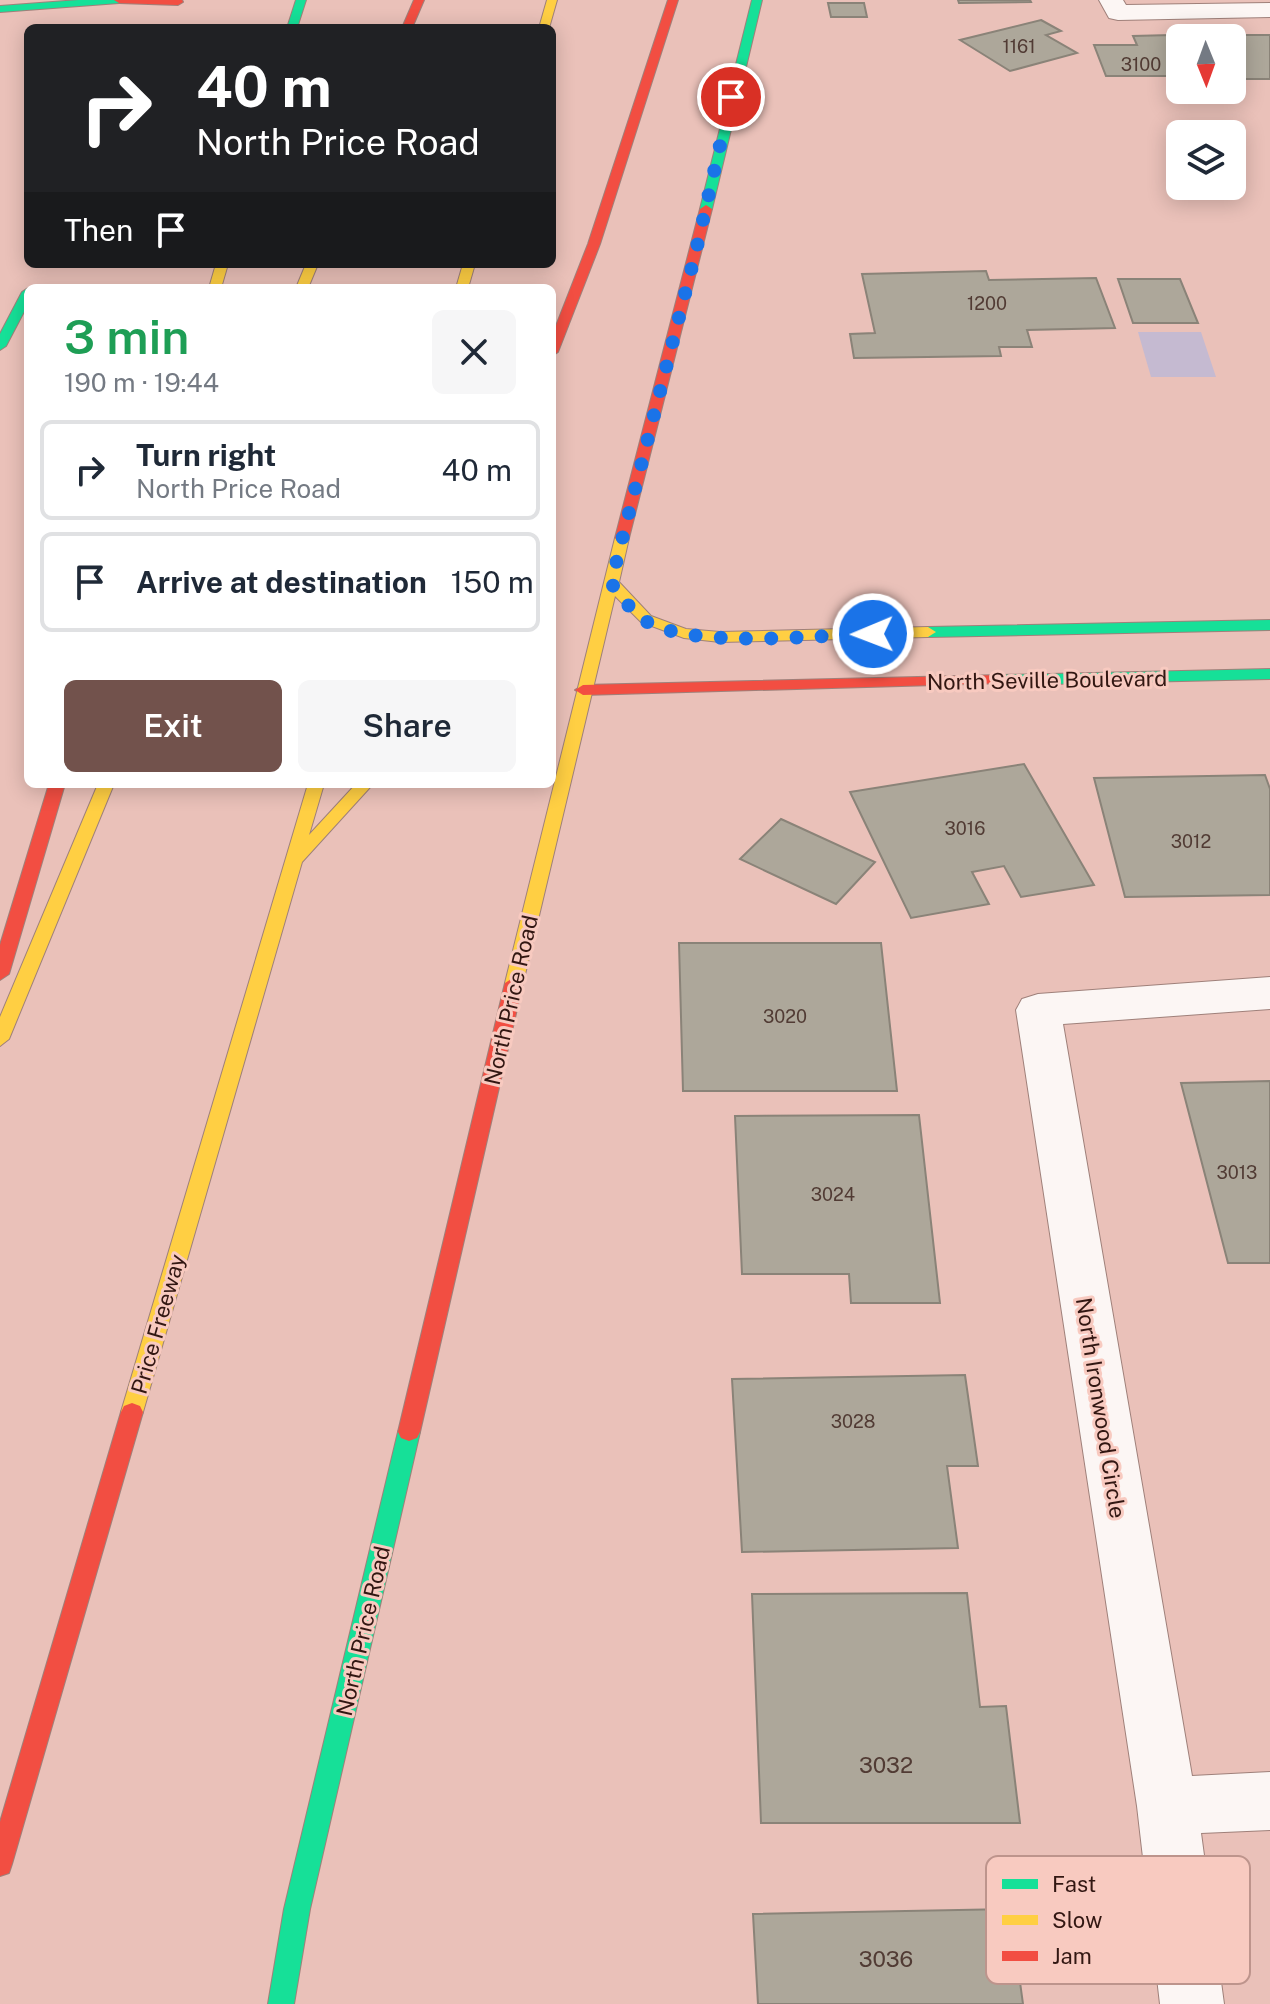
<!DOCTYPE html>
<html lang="en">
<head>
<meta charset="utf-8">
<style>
	:root { --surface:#fff; --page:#f6f6f7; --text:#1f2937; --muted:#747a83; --line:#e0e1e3; --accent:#72524c }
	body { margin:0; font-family:"Public Sans",sans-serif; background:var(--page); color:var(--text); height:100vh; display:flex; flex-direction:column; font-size:30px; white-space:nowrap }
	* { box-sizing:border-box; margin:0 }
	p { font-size:26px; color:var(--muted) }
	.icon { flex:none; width:44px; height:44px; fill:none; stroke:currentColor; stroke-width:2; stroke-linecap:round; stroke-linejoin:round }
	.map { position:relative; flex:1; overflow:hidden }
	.details { position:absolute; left:24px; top:284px; width:532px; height:504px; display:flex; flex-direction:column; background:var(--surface); border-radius:12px; box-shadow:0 4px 20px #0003 }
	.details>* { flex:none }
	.top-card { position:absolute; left:24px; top:24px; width:532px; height:244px; border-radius:12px; box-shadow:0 4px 20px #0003; background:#202124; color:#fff; overflow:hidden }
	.needle { width:52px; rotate:179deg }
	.controls { position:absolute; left:1166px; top:24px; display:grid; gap:16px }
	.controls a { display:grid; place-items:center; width:80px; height:80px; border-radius:12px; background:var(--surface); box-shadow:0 4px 20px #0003; font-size:40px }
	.pin { position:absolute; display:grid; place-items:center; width:68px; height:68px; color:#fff; margin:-34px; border:4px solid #fff; border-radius:50%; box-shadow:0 2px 8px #0007 }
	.me { position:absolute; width:88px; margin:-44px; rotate:269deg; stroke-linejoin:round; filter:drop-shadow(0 0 6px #0008) }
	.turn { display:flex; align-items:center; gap:28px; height:168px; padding:0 40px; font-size:36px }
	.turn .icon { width:104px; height:104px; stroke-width:2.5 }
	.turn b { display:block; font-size:56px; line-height:68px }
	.then { display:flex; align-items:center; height:76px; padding:0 40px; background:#0003; gap:16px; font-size:30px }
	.round { display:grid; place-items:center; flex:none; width:84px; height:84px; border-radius:12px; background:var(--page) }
	.headline { display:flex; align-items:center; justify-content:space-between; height:136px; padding:0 40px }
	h1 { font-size:48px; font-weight:600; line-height:60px; color:#1e9e55 }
	.action { display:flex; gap:16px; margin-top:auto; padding:16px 40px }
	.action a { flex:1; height:92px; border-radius:12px; background:var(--accent); color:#fff; font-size:32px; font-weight:600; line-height:92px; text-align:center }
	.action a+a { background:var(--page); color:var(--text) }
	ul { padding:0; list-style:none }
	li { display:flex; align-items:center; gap:24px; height:100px; margin:0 16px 12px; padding:0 24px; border:4px solid var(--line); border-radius:12px }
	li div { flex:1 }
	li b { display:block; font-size:30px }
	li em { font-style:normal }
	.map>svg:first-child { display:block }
	.green { fill:#c5bad1 }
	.building { fill:#ada79a; stroke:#8a8378; stroke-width:2 }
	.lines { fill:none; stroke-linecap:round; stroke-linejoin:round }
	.street-casing { stroke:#9f807a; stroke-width:2 }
	.fast-casing { stroke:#9f807a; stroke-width:2 }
	.slow-casing { stroke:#9f807a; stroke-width:2 }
	.jam-casing { stroke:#9f807a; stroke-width:2 }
	.street { fill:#fcf6f4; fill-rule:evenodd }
	.fast { fill:#16e098; fill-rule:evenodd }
	.slow { fill:#ffcf43; fill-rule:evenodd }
	.jam { fill:#f24e42; fill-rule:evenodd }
	.route { stroke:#1a73e8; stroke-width:14; stroke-dasharray:0 25.2 }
	.labels { text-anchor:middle; stroke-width:6; stroke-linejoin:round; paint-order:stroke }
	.number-label { font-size:18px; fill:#513b34 }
	.street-label { font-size:22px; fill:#321712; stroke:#f8cac0 }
	.near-number-label { font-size:22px; fill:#513b34 }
	.key { fill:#f8cac0; stroke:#bd948c; stroke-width:2 }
	.key-label { font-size:22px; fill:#321712 }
</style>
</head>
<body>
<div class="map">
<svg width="1270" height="2004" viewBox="0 0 1270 2004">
	<rect width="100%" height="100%" fill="#eac1b9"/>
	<path class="green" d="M1138,332H1201L1216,377H1151Z"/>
	<path class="building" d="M958,0H1030L1031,2L959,3Z
		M828,3H864L867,17H831Z
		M1041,20L1061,31L1046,35L1077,53L1010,71L960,40Z
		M1172,35L1180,54V76H1106L1094,45H1137L1133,36Z
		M1235,35H1270V79H1232V46H1240Z
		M986,271L989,280L1096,278L1115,328L1027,330L1032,347H999L1001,356L854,358L850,334L875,333L862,274Z
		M1118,279H1180L1198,323H1133Z
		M1024,764L1094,885L1021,897L1004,866L972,872L989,904L911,918L850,792Z
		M1265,775L1270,789V895L1125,897L1094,778Z
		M781,819L875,862L836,904L740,859Z
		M679,943H881L897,1091H683Z
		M1270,1081V1263H1228L1181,1083Z
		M919,1115L940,1303H851L849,1274H742L735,1116Z
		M965,1375L978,1466H947L958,1548L742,1552L732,1379Z
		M967,1593L980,1707L1006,1706L1020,1823H761L752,1594Z
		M1010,1909L1023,2004H758L753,1914Z"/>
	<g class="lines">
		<g class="street-casing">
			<path id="street" d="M1099,0H1123L1126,5L1270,3V17L1118,20L1109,18Z
				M1270,977V1009L1063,1024L1192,1776L1270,1772V1830L1201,1833L1224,2004H1160L1137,1806L1016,1010L1022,999L1038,994Z"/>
		</g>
		<g class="fast-casing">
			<path id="fast" d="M79,0H124L119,3L0,12V6Z
				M296,0H306L297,28H287Z
				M752,0H762L712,209L706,213L700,209Z
				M28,288V304L6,346L0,350V334L22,292Z
				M1270,620V630L928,637L920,632L928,627Z
				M1270,669V679L1001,685L993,680L1001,675Z
				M409,1423L417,1426L420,1432L310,1909L294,2004H268L284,1909L398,1432L401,1426Z"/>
		</g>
		<g class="slow-casing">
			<path id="slow" d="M547,0H557L549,28H539Z
				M216,264H228L221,288H209Z
				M306,264H318L308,288H296Z
				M463,264H475L468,288H456Z
				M622,534L629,538L619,582L651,616L686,629L720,632L928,627L936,632L928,637L720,642L684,638L641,622L615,596L523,983L514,989L505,983L615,538Z
				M98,784H114L9,1039L0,1046V1017Z
				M308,784H324L309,835L356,784H373L302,862L143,1412L140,1418L132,1421L124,1418L121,1412Z"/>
		</g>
		<g class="jam-casing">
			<path id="jam" d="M114,0H182L183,2L178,5L119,3Z
				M414,0H424L412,28H402Z
				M668,0H678L600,244L558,352L552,356V336L588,244Z
				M706,205L712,209L629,538L622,542L617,541L615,538L700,209Z
				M1001,675L1009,680L1006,683L583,695L575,690L583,685Z
				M49,784H65L9,974L0,980V945Z
				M514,977L523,983L420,1432L417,1438L409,1441L401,1438L398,1432L505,983Z
				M132,1403L140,1406L143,1412L12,1864L9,1873L0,1876V1822L121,1412L124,1406Z"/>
		</g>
		<use href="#street" class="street"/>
		<use href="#fast" class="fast"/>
		<use href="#slow" class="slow"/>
		<use href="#jam" class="jam"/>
	</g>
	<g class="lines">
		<path class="route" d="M731,97L696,251L611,583C621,596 630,610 644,620C691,650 815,635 873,634"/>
	</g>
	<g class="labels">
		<g class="number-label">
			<text x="1019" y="53">1161</text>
			<text x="1141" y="71">3100</text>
			<text x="987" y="310">1200</text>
			<text x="965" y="835">3016</text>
			<text x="1191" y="848">3012</text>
			<text x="785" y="1023">3020</text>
			<text x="1237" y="1179">3013</text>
			<text x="833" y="1201">3024</text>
			<text x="853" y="1428">3028</text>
		</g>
		<g class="street-label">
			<text transform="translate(1047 680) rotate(-1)" y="8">North Seville Boulevard</text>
			<text transform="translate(511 1000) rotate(-77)" y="8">North Price Road</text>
			<text transform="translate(158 1324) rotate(-74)" y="8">Price Freeway</text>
			<text transform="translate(1101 1408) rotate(81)" y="8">North Ironwood Circle</text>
			<text transform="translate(363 1631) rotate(-77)" y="8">North Price Road</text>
		</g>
		<g class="near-number-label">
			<text x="886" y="1773">3032</text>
			<text x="886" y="1967">3036</text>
		</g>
	</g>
	<rect x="986" y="1856" width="264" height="128" rx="12" class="key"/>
	<rect x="1002" y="1879" width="36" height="10" fill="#16e098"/>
	<rect x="1002" y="1915" width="36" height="10" fill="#ffcf43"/>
	<rect x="1002" y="1951" width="36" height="10" fill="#f24e42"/>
	<g class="key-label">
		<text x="1052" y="1892">Fast</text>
		<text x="1052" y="1928">Slow</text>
		<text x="1052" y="1964">Jam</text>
	</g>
</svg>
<div class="controls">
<a><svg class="needle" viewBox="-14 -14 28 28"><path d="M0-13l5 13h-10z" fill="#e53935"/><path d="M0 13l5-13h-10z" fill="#747a83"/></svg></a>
<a><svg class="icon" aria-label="layers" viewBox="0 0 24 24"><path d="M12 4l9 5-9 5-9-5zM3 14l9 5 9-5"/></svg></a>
</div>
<div class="pin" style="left:731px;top:97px;background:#d93025"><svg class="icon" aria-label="arrive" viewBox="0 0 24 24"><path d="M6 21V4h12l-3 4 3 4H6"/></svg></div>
<svg class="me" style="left:873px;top:634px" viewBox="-20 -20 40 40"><circle r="17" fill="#1a73e8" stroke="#fff" stroke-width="3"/><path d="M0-11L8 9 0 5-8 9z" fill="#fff"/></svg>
<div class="top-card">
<div class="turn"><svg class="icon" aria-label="right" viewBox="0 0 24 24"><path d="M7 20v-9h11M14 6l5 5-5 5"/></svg><div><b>40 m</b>North Price Road</div></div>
<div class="then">Then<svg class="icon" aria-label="arrive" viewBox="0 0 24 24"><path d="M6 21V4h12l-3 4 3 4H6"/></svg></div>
</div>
<section class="details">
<div class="headline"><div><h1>3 min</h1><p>190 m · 19:44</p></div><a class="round"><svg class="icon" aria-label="close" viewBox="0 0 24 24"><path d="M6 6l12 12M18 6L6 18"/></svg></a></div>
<ul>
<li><svg class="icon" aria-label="right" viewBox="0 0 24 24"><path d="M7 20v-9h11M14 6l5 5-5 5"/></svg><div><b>Turn right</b><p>North Price Road</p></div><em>40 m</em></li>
<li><svg class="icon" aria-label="arrive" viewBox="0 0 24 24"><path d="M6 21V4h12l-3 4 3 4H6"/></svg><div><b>Arrive at destination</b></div><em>150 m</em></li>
</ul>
<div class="action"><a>Exit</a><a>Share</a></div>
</section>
</div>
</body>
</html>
